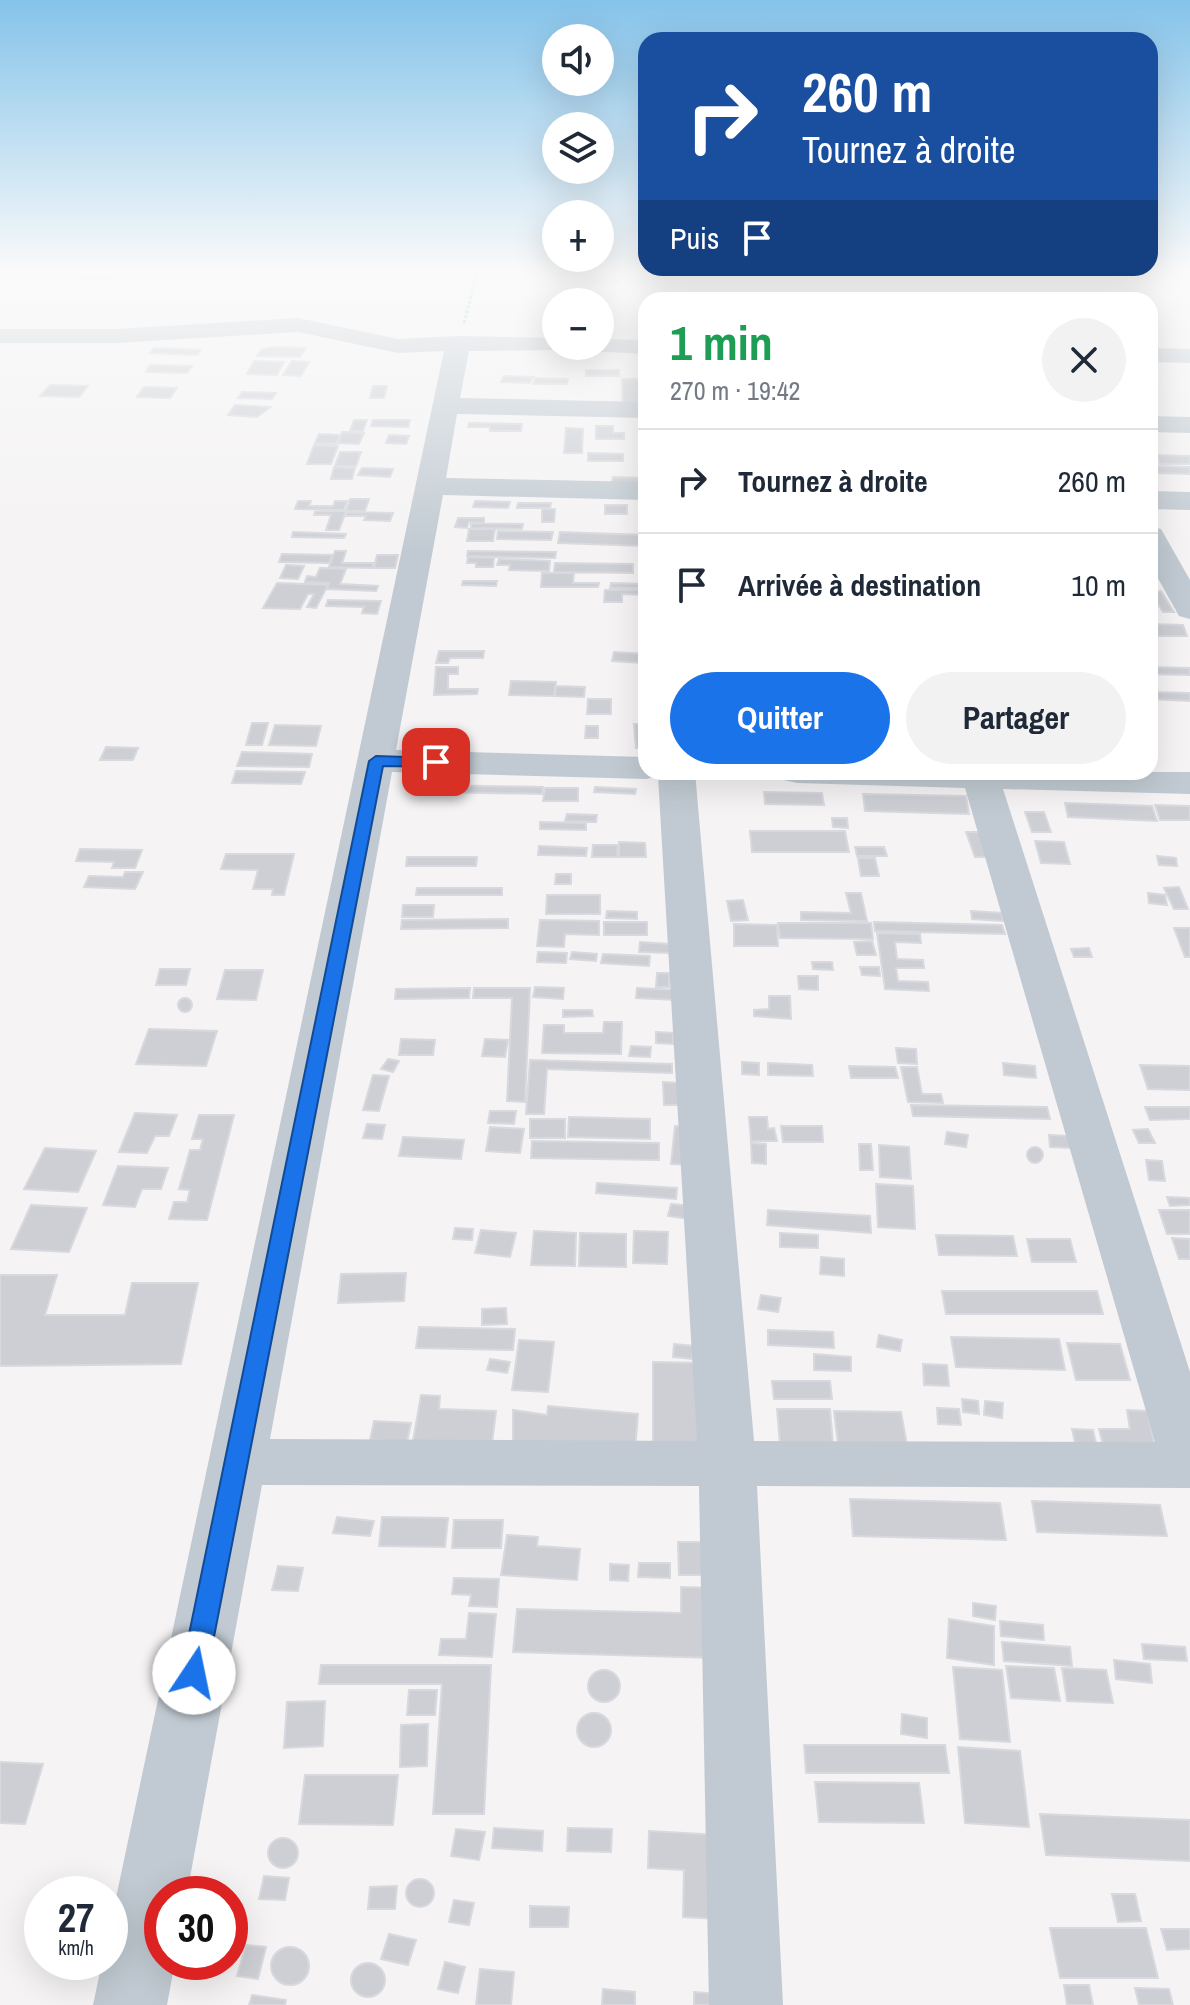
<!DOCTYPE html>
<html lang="fr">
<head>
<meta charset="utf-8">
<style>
	:root { --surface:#fff; --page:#f2f2f3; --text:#1f2937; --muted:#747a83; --line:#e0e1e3; --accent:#1a73e8 }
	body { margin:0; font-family:"Archivo Narrow",sans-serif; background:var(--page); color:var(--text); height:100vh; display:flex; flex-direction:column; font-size:30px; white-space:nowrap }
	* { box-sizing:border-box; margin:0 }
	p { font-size:26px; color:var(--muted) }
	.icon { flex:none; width:44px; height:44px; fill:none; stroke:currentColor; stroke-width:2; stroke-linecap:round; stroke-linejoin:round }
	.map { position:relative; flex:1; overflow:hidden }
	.drawer { position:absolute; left:638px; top:292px; width:520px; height:488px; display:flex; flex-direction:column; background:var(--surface); border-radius:24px; box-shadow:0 8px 32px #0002 }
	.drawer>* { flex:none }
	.hud { position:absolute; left:638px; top:32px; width:520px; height:244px; border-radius:24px; box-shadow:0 8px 32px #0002; background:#1a4fa0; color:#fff; overflow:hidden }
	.tools { position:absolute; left:542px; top:24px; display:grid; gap:16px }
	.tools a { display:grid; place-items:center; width:72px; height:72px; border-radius:50%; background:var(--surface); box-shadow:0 8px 32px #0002; font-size:40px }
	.speed { position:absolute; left:24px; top:1876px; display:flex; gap:16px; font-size:40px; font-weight:700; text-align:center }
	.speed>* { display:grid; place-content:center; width:104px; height:104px; border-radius:50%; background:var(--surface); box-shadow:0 8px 32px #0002; line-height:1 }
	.speed small { font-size:20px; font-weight:400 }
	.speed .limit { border:12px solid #d22; background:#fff; color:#111 }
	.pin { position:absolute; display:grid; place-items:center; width:68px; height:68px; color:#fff; margin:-34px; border-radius:16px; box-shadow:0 4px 12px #0006 }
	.me { position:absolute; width:88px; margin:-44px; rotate:11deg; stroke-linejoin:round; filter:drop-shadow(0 0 6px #0008) }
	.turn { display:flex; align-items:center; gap:28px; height:168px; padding:0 32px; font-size:36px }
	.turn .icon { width:104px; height:104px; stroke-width:2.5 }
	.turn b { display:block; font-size:56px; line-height:68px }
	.then { display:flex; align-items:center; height:76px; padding:0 32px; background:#0003; gap:16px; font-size:30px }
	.round { display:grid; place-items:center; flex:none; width:84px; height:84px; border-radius:42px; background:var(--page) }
	.summary { display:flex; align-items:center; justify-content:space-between; height:136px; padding:0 32px }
	h1 { font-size:48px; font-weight:700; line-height:60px; color:#1e9e55 }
	.button { display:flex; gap:16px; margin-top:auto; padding:16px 32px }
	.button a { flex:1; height:92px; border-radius:48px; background:var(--accent); color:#fff; font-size:32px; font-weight:700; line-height:92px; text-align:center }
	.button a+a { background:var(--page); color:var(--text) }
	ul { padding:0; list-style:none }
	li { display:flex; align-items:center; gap:24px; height:104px; padding:0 32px; border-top:2px solid var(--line) }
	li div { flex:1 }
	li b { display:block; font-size:30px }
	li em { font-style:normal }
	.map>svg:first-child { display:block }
	.building { fill:#cdcfd5; stroke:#d7d9de; stroke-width:2 }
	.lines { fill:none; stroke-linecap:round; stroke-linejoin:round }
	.path { stroke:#7ad0a6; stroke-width:3; stroke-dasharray:3 2; stroke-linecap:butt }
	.minor { fill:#c1cad2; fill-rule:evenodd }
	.route { fill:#1a73e8; stroke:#114b97; stroke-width:2 }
</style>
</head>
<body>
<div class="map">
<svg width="1190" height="2005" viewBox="0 0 1190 2005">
	<rect width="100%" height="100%" fill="#f5f3f3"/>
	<path class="building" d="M87,273H95L117,274L108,281L79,279Z
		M587,278H618V284H587Z
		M275,347L306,348L300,357L257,356L262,349Z
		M154,348L201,350L197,355L150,353Z
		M254,361L284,362L277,375L247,374Z
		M292,361L309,362L301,376L283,375Z
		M150,365L192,366L187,373L146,372Z
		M586,370H619V376H586Z
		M504,376L533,377L530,383L501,382Z
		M535,378L568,379L567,384H533Z
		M622,379H642L644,404L623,403Z
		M50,385L88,386L79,397L40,396Z
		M373,386H387L384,398H370Z
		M144,387L177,388L170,398L137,397Z
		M242,392L276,393L272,399L238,398Z
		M235,405L270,407L257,417L228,415Z
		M354,420H367L363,431H350Z
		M373,420H410L408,427L371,426Z
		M469,423L522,424L521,431H490V427H468Z
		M596,426H613V433H624V439H596Z
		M566,428L583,429L582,453H564Z
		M342,432L364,433L359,444L338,443Z
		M319,434L340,435L336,444L315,443Z
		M389,435L409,436L406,444L386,443Z
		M314,445L338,446L331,464H307Z
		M340,452H361L356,466H335Z
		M588,453L623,454V461H588Z
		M1156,455L1190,456V464H1160Z
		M1150,466L1190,467V474L1151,473Z
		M334,467L355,468L352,479H331Z
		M362,468L393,469L390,477L358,475Z
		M613,477L646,478V486L611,485Z
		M350,499H369L365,511H346Z
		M298,501H311L309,506H333L335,501H347L344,510L295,509Z
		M475,501L510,502L508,508L473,507Z
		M518,503H551L550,508H517Z
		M605,505H627V514H605Z
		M542,509H555L554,522H542Z
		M315,511H346L339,530H326L331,515H314Z
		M347,512L393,513L390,521L364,520L366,516H345Z
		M458,518H484V523L469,522L467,528L455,527Z
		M471,523L523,524L522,529L471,528Z
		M469,529H495L493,541H467Z
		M498,531L553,532L551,540L497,539Z
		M293,532L346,534L344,538L292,537Z
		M560,532L646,535V546L558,543Z
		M335,551H346L342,563H374L372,568L329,567Z
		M468,551L556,552L555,558L467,556Z
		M282,554L332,555L329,563L279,562Z
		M377,555H398L395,568H374Z
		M468,557L494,558L493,567H476V563H467Z
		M499,559L550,561L549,571L509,570L510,565H497Z
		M555,563L633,564V573L554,572Z
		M286,565L304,566L298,579L280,578Z
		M320,568L346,569L340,584L378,586L376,591L327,589L329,583L305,582L307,576L316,577Z
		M542,573H574L573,583H599L598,587H541Z
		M463,581H497L496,586L462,585Z
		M277,583L328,585L316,608L307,607L314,594H308L300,609L263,608Z
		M611,583L646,584V588H610Z
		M605,590H646V611V595L622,594V602H604Z
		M1161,591L1174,612H1163L1150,592Z
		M328,600L381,601L377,614L362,613L364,607L326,606Z
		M1150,624L1183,625L1187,636H1150Z
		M439,651H484L483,658H450L448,663H436Z
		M614,652L646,654L644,663L612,661Z
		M436,667H458V674H448V689H478L477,694L434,695Z
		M1150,667L1190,668V675L1150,674Z
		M511,681L556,682L554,696L509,695Z
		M556,686L585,687L584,697L555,696Z
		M1150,692L1190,693V701L1150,699Z
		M588,699H611V714H587Z
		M252,723H268L262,745H246Z
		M634,724H646V748H636Z
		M275,725L321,726L316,746L269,745Z
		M586,726H598V738H585Z
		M428,737L457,738L456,744L426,743Z
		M106,747L138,748L133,760H100Z
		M242,752L312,754L309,767L237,766Z
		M236,771L305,772L301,784L232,783Z
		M435,785L543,787L542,794L434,792Z
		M595,787L636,789L635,794L594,792Z
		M545,788H578V801H543Z
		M764,792L822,793L824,805L765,804Z
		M863,794L966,796L969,814L865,811Z
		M1065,803L1152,806L1157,821L1068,817Z
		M1155,805L1190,806V820H1160Z
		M1025,812H1044L1051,832H1032Z
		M567,814L597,815L596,822L565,821Z
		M832,818H847L848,828L833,827Z
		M540,822L586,823V830L540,829Z
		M750,831H845L849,852H752Z
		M966,832H982L991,857H975Z
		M1035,841L1064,842L1070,864L1041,863Z
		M619,842L645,843L646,857H619Z
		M593,845H618L617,857H592Z
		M539,846L587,848L586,856L538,855Z
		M855,847H884L887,856H857Z
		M80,849L142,850L135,868H112L114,862L76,861Z
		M226,854H294L284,895H272L273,889H253L258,870L221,869Z
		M1157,856L1176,858L1177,866L1159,865Z
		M407,857H477L476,866H406Z
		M858,858H875L879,876H861Z
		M125,872H143L135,889L84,887L89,876L123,877Z
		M556,874H571V884H555Z
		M1179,887L1188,909H1174L1164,888Z
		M417,888H502V895H416Z
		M846,893H861L867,921L801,920V912L851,913Z
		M1148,893L1165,895L1167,905L1149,903Z
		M547,895H600V914H546Z
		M743,900L748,920L731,921L727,901Z
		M403,905H434L433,917H402Z
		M607,911L637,912V919L606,918Z
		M971,911L1002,913L1003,921L972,919Z
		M508,919V928L401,929L402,920Z
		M540,920L599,921V935L565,934L564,947L537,946Z
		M604,922H647V935H604Z
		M874,922L1002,925L1005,934L875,931Z
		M778,923H871L873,939L780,938Z
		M734,924L777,925L778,946H734Z
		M1174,928H1190V957H1185Z
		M877,933L920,934L921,943L895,942L897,959L923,960L924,968H896L898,981L928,982L929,991L885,989Z
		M872,941L876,955H857L854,942Z
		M640,942L669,944V953L639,952Z
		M1089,948L1092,957H1074L1071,949Z
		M538,952L567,953L566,963L537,962Z
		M572,952L597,954L596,961L570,959Z
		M603,954L650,956L649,966L601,963Z
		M812,962H832L833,970L813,969Z
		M860,967H879L880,976L862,975Z
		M160,969H190L186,985H156Z
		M225,970H263L256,1000L217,999Z
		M657,973H669V987H656Z
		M798,976H818V990L799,989Z
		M535,987L564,988L563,999L533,997Z
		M470,988L469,998L395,999L396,989Z
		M474,988H530L525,1102L507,1101L512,998H473Z
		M637,988L678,990V1000L636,998Z
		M769,996H790L791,1019L754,1016V1010L769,1009Z
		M178 1005a7 7 0 1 1 14 0a7 7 0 1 1-14 0Z
		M563,1010H592L593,1016L563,1017Z
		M604,1022H622L621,1054L542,1053L544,1025H564V1033H603Z
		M149,1029L217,1031L206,1066L136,1064Z
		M656,1032L673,1033V1044L656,1043Z
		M401,1039L435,1040L433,1055H399Z
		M485,1039L508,1040L505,1057L482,1056Z
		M631,1046L651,1047L650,1057L629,1056Z
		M896,1048L916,1049L917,1064L898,1063Z
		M388,1059L399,1061L393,1072L381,1069Z
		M530,1060L672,1064V1073L547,1069L544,1114H526Z
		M742,1062L759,1063V1075L742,1074Z
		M768,1063L812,1065L813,1076L768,1075Z
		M1003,1063L1035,1066L1036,1078L1004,1075Z
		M1140,1065L1190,1066V1090L1148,1089Z
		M849,1066L895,1067L898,1078H851Z
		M901,1067H917L922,1094H941L943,1103L908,1102Z
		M373,1075L389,1076L379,1111L363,1110Z
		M663,1082L682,1083L683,1105H664Z
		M911,1105L1047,1107L1050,1119L913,1116Z
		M1145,1107H1190V1119L1150,1120Z
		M490,1111H516L514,1124L488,1123Z
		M135,1113L177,1115L169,1136H155L147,1153L119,1152Z
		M199,1115H234L207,1220L169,1219L174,1202H187L190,1190L179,1189L190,1150H200L203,1139H192Z
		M569,1117L650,1119V1139L568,1137Z
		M749,1117H767L768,1129L774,1128L777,1141H751Z
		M530,1119H565V1138H530Z
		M367,1124L385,1125L382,1139L363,1138Z
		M675,1126L696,1128L693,1165L671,1164Z
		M781,1126H822L823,1142H783Z
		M490,1127L524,1129L520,1153L486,1151Z
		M1148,1129L1155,1143H1139L1133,1130Z
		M947,1132L968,1135L966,1147L945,1144Z
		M1049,1135L1070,1136L1072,1148L1050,1147Z
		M403,1137L464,1140L461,1159L399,1156Z
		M532,1141L659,1143V1160L531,1158Z
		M751,1143L766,1144V1164L752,1163Z
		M859,1144H871L873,1170H860Z
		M879,1145L909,1147L911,1179L880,1177Z
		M1027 1155a8 8 0 1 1 16 0a8 8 0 1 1-16 0Z
		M45,1148L96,1151L78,1192L24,1189Z
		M1146,1160L1162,1161L1165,1181L1149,1180Z
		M118,1166L168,1168L161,1189H142L135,1207L103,1205Z
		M597,1183L677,1188L676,1199L596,1193Z
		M876,1184L913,1186L915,1229L878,1227Z
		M1167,1197L1189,1198L1190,1205L1170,1206Z
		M671,1204L691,1206L689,1219L668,1216Z
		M31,1205L87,1208L69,1252L11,1249Z
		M768,1210L870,1216L871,1233L767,1225Z
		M1159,1210H1190V1234H1167Z
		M455,1228L473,1229L472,1240L453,1239Z
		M481,1230L516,1233L510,1257L475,1253Z
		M534,1231L576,1233L575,1266L531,1265Z
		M634,1231L668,1232L667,1264L633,1263Z
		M580,1233L626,1234V1267L579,1266Z
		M780,1233L818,1235V1248L780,1247Z
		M936,1235L1013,1236L1017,1256L939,1255Z
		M1172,1238L1190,1239V1259H1179Z
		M1027,1239H1070L1076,1262H1032Z
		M821,1257L844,1259V1276L820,1274Z
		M406,1273L404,1301L338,1303L341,1274Z
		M0,1275H57L45,1315H125L132,1283H198L181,1364L0,1366Z
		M942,1291H1097L1103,1314H946Z
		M761,1295L781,1298L778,1312L758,1309Z
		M506,1308L507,1324L482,1325V1309Z
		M419,1327L515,1329L513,1350L416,1348Z
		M768,1330L833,1332L834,1348L768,1345Z
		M879,1335L902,1340L900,1351L877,1347Z
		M951,1337L1059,1339L1065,1370L956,1367Z
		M519,1340L554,1342L548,1392L512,1390Z
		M1067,1343L1120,1344L1130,1380H1076Z
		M674,1344L693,1346L692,1359L673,1357Z
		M814,1354L851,1357V1371L814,1370Z
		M490,1359L510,1362L507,1373L487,1370Z
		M653,1362L703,1363L706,1446L653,1445Z
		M923,1364L947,1365L949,1386L924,1385Z
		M772,1381H830L832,1399H774Z
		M421,1395L440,1396L439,1409L496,1411L492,1444L413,1441Z
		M962,1399L978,1401L979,1414L963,1412Z
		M985,1401L1003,1403L1002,1418L984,1415Z
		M548,1406L638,1414L635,1451L513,1443V1410L547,1415Z
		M937,1408L959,1409L961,1425L938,1424Z
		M777,1409H830L833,1444H780Z
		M1127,1410L1147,1411L1155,1446L1103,1445L1099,1429H1130Z
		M834,1411L901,1412L907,1445H838Z
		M374,1421L411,1423L407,1442L370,1440Z
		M1072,1429L1093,1430L1097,1448L1076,1447Z
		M850,1499L1000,1503L1006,1540L853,1536Z
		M1032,1501L1160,1505L1167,1536L1037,1532Z
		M337,1517L374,1521L370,1536L333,1533Z
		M382,1517L448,1518L445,1547L379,1546Z
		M454,1520H503L501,1548H452Z
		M507,1535L538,1537L537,1546L580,1549L577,1580L501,1575Z
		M678,1542H707L710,1575H679Z
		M639,1563H670V1578L638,1577Z
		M610,1564L629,1565L628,1581L610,1580Z
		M278,1566L303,1568L298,1591L272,1590Z
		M454,1578L499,1579L497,1607L469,1606L471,1595L452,1594Z
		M681,1587L713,1588L714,1658L513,1652L517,1609L681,1613Z
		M973,1603L996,1606L995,1620L973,1616Z
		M469,1613L496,1614L492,1657L439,1655L441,1639H466Z
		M949,1619L994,1626V1665L947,1658Z
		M1000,1621L1043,1625L1044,1640L1001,1636Z
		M1002,1642L1070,1647L1072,1666L1004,1661Z
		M1142,1644L1185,1647L1187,1661L1144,1659Z
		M1114,1660L1150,1664L1152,1683L1116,1679Z
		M321,1665H491L484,1814H433L442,1684H319Z
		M1006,1666L1054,1668L1060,1701L1011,1698Z
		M953,1667L1002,1670L1010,1742L960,1739Z
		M1062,1668L1106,1670L1113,1703L1067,1701Z
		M588 1686a16 16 0 1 1 32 0a16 16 0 1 1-32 0Z
		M409,1690H437L435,1715H407Z
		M325,1701L323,1746L284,1748L287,1702Z
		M577 1730a17 17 0 1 1 34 0a17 17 0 1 1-34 0Z
		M902,1714L927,1718V1738L901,1734Z
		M428,1724L427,1766L400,1767L401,1725Z
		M804,1745H945L949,1773H806Z
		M958,1747L1020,1751L1029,1827L965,1823Z
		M0,1762L43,1764L25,1824L0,1823Z
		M305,1775H398L393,1825L299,1824Z
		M815,1782L919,1783L924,1823L819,1822Z
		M1040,1814L1190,1820V1861L1046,1855Z
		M494,1828L543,1831L542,1851L492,1848Z
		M568,1828L612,1829L611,1852L567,1851Z
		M456,1829L485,1832L479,1860L451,1856Z
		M649,1831L718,1835V1919L683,1917L684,1870L648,1868Z
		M268 1853a15 15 0 1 1 30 0a15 15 0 1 1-30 0Z
		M264,1876L289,1878L285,1900L259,1899Z
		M406 1893a14 14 0 1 1 28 0a14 14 0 1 1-28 0Z
		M397,1886L395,1909H368L370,1887Z
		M1112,1894H1135L1141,1921L1118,1922Z
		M454,1900L474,1903L469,1925L449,1922Z
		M530,1906L569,1907L568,1927H530Z
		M1050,1928H1146L1158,1978H1060Z
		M1161,1929H1190V1949L1167,1950Z
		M389,1934L416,1940L408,1965L381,1959Z
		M246,1945L266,1947L258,1979L237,1976Z
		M271 1966a19 19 0 1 1 38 0a19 19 0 1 1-38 0Z
		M445,1962L465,1967L458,1993L438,1989Z
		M351 1980a17 17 0 1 1 34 0a17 17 0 1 1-34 0Z
		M480,1969L514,1972L511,2005H476Z
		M1064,1985H1089L1093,2005H1067Z
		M1135,1988L1169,1989L1173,2005H1139Z
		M603,1989L635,1992V2005H602Z
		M694,1992L720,1994V2005H694Z
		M252,1995L286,2000L285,2005H249Z"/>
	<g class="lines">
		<path class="path" d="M464,323L477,273"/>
		<path class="minor" d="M298,318L398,339L458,336L556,338V346H568L565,350L469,351L460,398L646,402V418L457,414L446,478L646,482V500L443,495L396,750L646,757V772H695L754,1441L1155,1442L965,788L797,783L784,780L778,772H1190V794L1003,789L1190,1372V1488L757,1486L783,2005H709L699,1486L262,1485L187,1894H162V1962H175L167,2005H93L102,1962H110V1926L444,351L398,353L298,332L117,343H0V329H117ZM392,772L646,779L658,776L697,1441L270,1439Z
			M600,339L646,340V354L585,351L582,346H600Z
			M1150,348L1190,349V363L1150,362Z
			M1150,416L1190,417V433L1150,432Z
			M1150,491L1190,492V510L1150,509Z
			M1150,526L1161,529L1190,580V619L1179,616L1150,564Z"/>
	</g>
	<linearGradient id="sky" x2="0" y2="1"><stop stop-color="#85c3ea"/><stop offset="0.49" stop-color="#fafafa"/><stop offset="1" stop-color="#fafafa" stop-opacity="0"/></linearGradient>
	<rect width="1190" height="553" fill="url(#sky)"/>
	<path class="route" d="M376,756L436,758L444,762L436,767L383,766L207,1673L203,1681L194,1685L185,1681L181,1673L369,761Z"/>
</svg>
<div class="tools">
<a><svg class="icon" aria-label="sound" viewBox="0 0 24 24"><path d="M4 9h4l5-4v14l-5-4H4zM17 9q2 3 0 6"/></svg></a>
<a><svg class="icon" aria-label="layers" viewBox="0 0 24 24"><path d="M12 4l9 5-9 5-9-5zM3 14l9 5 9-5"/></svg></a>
<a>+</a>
<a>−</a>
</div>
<div class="speed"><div>27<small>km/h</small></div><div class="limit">30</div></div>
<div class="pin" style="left:436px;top:762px;background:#d93025"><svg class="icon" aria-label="arrive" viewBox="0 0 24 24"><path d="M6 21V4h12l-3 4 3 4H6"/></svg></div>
<svg class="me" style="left:194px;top:1673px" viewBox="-20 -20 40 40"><circle r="19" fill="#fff"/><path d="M0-13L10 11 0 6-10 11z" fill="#1a73e8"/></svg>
<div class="hud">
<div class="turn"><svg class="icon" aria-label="right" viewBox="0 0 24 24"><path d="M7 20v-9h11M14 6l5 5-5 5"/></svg><div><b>260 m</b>Tournez à droite</div></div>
<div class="then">Puis<svg class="icon" aria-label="arrive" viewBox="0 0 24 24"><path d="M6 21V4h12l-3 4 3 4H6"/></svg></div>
</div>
<section class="drawer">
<div class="summary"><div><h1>1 min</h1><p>270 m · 19:42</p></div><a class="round"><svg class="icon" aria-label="close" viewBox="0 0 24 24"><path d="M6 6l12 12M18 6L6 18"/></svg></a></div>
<ul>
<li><svg class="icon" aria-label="right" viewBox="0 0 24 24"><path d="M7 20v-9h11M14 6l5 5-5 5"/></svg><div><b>Tournez à droite</b></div><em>260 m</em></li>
<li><svg class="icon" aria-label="arrive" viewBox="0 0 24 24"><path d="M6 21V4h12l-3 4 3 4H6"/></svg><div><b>Arrivée à destination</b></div><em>10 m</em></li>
</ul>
<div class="button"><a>Quitter</a><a>Partager</a></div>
</section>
</div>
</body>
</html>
